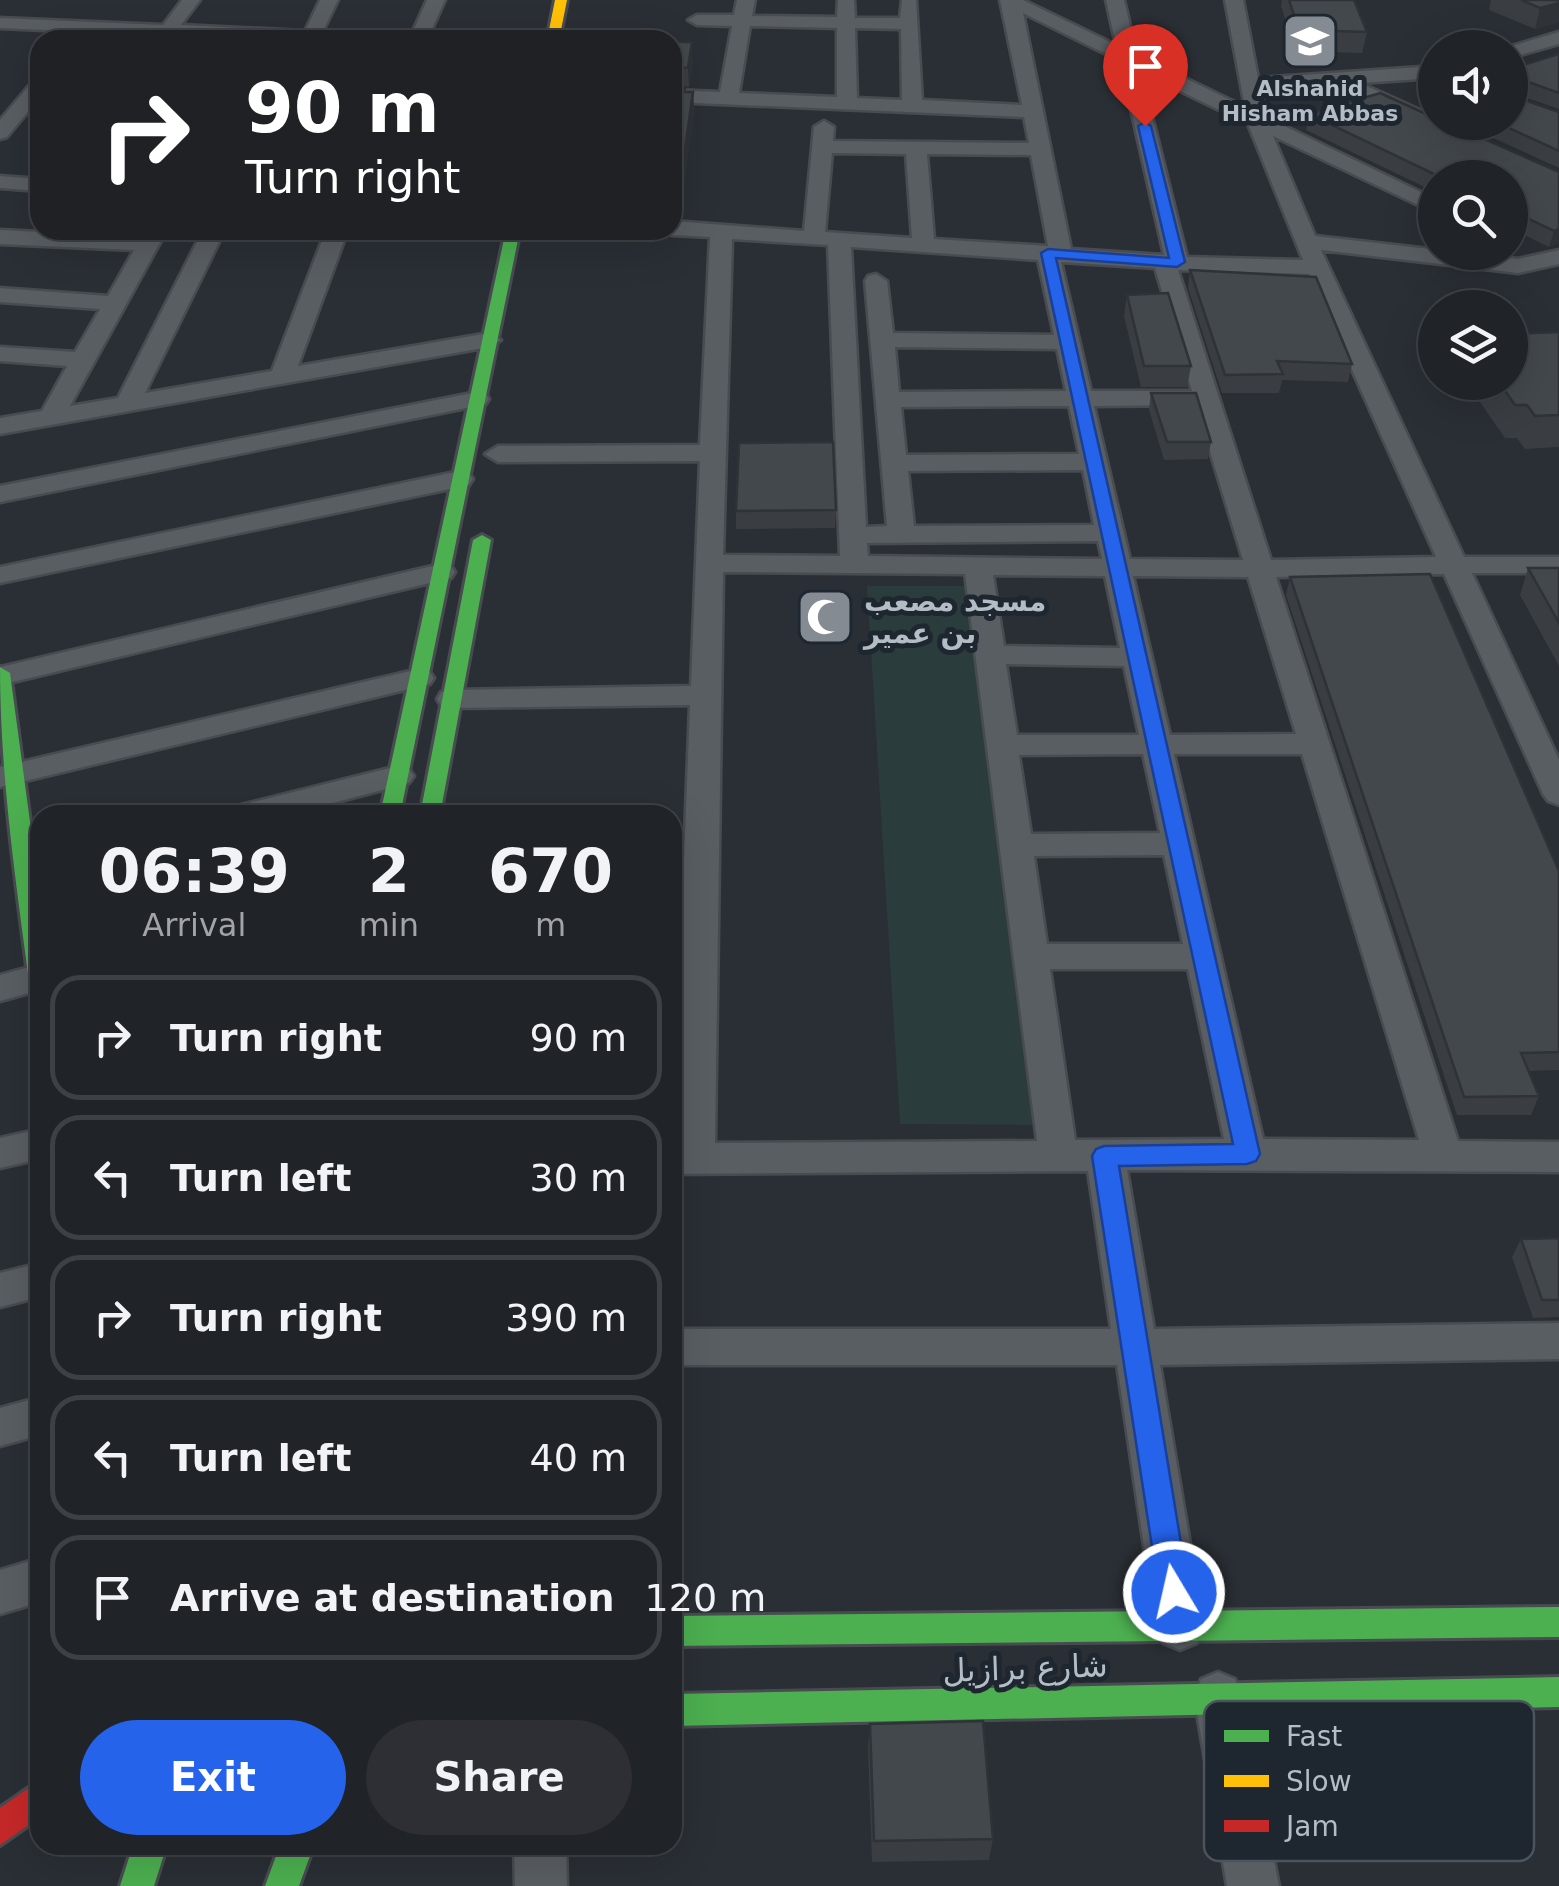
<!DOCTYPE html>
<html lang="en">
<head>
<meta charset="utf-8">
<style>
	:root { --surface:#202328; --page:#2d2f34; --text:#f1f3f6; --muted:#a2a4a8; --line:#3d4045; --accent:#2563eb }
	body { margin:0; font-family:"DejaVu Sans",Vazirmatn,sans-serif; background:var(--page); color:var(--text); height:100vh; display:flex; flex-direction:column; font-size:38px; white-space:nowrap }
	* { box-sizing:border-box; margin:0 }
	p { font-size:32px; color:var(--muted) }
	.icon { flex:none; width:55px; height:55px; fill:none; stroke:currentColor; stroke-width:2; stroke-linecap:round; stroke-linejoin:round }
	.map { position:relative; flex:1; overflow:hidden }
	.side { position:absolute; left:30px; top:805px; width:652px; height:1050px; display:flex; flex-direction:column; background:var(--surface); border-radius:30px; box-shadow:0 10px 40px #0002,0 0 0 2px var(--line) }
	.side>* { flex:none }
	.hud { position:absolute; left:30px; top:30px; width:652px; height:210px; border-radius:30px; box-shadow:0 10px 40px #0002,0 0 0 2px var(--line); background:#202124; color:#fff; overflow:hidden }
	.fabs { position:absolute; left:1418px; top:30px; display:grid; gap:20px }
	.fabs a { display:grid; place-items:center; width:110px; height:110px; border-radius:50%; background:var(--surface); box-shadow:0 10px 40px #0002,0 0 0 2px var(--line); font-size:50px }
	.pin { position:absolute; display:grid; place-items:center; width:85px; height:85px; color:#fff; margin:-102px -42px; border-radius:50% 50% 50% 0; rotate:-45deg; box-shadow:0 0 10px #0007 }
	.pin .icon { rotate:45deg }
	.me { position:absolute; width:110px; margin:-55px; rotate:351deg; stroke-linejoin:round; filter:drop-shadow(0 0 8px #0008) }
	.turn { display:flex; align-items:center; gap:35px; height:210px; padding:0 50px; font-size:45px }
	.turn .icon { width:130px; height:130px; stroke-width:2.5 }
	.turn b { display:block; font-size:70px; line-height:85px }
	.eta { display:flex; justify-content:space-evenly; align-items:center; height:170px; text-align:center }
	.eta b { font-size:60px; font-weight:700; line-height:70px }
	.button { display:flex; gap:20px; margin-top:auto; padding:20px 50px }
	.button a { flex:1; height:115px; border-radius:60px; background:var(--accent); color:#fff; font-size:40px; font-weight:700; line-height:115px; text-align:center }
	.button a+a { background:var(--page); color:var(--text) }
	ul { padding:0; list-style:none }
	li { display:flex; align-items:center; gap:30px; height:125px; margin:0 20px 15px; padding:0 30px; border:5px solid var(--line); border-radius:30px }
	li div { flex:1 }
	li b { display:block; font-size:38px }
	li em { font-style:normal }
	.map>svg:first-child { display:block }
	.green { fill:#2a3c3b }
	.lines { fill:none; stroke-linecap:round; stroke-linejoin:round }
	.street-casing { stroke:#484b50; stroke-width:5 }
	.fast-casing { stroke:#484b50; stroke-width:6 }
	.slow-casing { stroke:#484b50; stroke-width:6 }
	.jam-casing { stroke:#484b50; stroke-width:6 }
	.street { fill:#595e63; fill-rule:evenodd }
	.fast { fill:#4caf50; fill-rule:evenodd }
	.slow { fill:#ffc107; fill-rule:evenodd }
	.jam { fill:#c62828; fill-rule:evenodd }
	.wall { fill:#3a3e42 }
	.shaded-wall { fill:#2f3236 }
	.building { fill:#43484d; stroke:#2f3236; stroke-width:2.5 }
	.route { fill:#2563eb; stroke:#184099; stroke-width:2.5 }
	.labels { text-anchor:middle; stroke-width:10; stroke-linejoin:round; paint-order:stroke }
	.far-poi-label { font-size:22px; font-weight:bold; fill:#b4bcc5; stroke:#1e262f }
	.poi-label { font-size:28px; font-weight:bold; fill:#b4bcc5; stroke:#1e262f; text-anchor:start }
	.near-street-label { font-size:32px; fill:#b4bcc5; stroke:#1e262f }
	.key { fill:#1e262f; stroke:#4b535c; stroke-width:2.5 }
	.key-label { font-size:28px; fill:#b4bcc5 }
</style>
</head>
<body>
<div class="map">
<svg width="1559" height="1886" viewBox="0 0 1559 1886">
	<rect width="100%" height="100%" fill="#2a2f35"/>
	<path class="green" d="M867,586H968L1039,1125L900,1124Z"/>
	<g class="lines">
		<g class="street-casing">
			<path id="street" d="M182,0H200L181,25L305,31L320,0H338L323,31L396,34L405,40L173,36L169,40H151L154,35L0,28V18L163,25Z
				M427,0H445L427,40H409Z
				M737,0H755L752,16L837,17L838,0H854L855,18H900L902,0H916L922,100L1022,105L1000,0H1023L1116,45L1106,0H1124L1137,55L1245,107L1225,0H1243L1258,78L1435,66V78L1360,83L1424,112L1427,116L1417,122L1332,84L1261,89L1266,117L1435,199V213L1273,136L1315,236L1518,259L1559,250V264L1518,273L1321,250L1464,557H1559V573H1472L1559,760V805L1548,801L1543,794L1444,574L1276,577L1458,1141L1559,1142V1172L1127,1170L1154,1329L1559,1323V1359L1160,1365L1204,1627L1197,1643L1180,1650L1163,1643L1156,1627L1117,1365H672V1329H1111L1088,1171L672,1174L690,705L452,708L441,706L437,699L441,692L452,690L691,686L700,461L498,462L485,454L498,446L700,445L710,237L672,235L662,230H672V221L804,231L814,127L824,121L834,127L833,141L1029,143L1024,117L672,102V90L720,92L732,26L697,25L688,20L697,15H734ZM1023,13L1120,61L1164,255L1071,249ZM750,26L837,28V97L739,93ZM855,28L901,29L902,100L857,98ZM1141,72L1248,124L1303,260L1187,257ZM832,153L906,154L912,238L825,232ZM927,154L1031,155L1048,246L934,239ZM732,239L828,245L840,556L723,555ZM851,247L1038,260L1054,335L893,333L887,281L876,274L868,276L865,281L887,526L866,527ZM1061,262L1155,268L1192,391H1091ZM1178,270L1309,274L1436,557L1271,560ZM895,347L1057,349L1066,391L899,392ZM1196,405L1243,560L1130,559L1094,406ZM1069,406L1079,454L906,455L901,407ZM1083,470L1094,525L914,526L908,471ZM1098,541L1102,559L868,556L867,543ZM723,572L965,574L1037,1141L715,1143ZM993,575L1105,576L1120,648L1004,646ZM1133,576L1248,577L1296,734L1170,735ZM1006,664L1124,666L1139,735H1017ZM1143,754L1160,833L1031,834L1019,755ZM1174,754H1302L1419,1140L1263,1139ZM1164,855L1183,944H1047L1034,856ZM1050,969H1188L1224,1139L1075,1140Z
				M1559,32V44L1510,58V48H1505Z
				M40,79V97L7,137L0,139V120L33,81Z
				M0,176L40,179V191L0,188Z
				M0,230L141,237L145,230H167L70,406L118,398L203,230H225L145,393L272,371L326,230H348L298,366L489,333L501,340L489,347L0,434V418L42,411L67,366L0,361V347L75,352L100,309L0,302V288L108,296L134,250L0,244Z
				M477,392L486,394L489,399L486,404L0,502V486Z
				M460,471L469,473L473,479L469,485L0,583V567Z
				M441,564L451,566L455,572L451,578L0,685V667Z
				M419,669L430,672L434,678L430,684L0,787V767Z
				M398,766L409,769L414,776L409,783L287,815H229L233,807Z
				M40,964V990L0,1001V975Z
				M40,1129V1159L0,1168V1138Z
				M40,1263V1297L0,1307V1273Z
				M40,1397V1435L0,1446V1408Z
				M40,1558V1602L0,1614V1570Z
				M1218,1672L1235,1679L1242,1696L1279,1886H1227L1194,1696L1201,1679Z
				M514,1845H566L567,1886H515Z"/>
		</g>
		<g class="fast-casing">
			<path id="fast" d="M506,230H520L400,815H380Z
				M482,535L491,540L440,815H420L473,540Z
				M0,667L10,673L40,896V989L29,981C15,877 0,772 0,667Z
				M1559,1607V1637L672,1646V1616Z
				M1559,1677V1707L672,1726V1694Z
				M133,1845H167L154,1886H120Z
				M280,1845H314L299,1886H265Z"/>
		</g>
		<g class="slow-casing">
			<path id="slow" d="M555,0H567L559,40H547Z"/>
		</g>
		<g class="jam-casing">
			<path id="jam" d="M40,1780V1817L0,1845V1808Z"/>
		</g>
		<use href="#street" class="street"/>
		<use href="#fast" class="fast"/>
		<use href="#slow" class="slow"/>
		<use href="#jam" class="jam"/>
	</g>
	<path class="wall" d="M1282,0H1354L1367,32L1362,53L1295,51L1281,6Z
		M1491,0H1559V22L1535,29L1489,10Z
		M672,42L693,61L689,87H684L685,92H693L694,112L681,206L672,205Z
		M1559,54V109L1512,93L1513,96L1559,112V168L1458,122H1510V69Z
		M1435,92V115L1427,108L1431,94Z
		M1309,114L1559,172V243L1549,247L1510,228V178H1435V192L1306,130Z
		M1190,270L1352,364L1348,382L1282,380L1279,393H1222L1188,288Z
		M1127,295L1191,366L1187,387H1141L1124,316Z
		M1559,332V447L1525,449L1517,438H1505L1466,382H1510Z
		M1151,393L1211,442L1208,459L1164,460L1149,410Z
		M836,510L835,528L736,529V511Z
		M1528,568H1559V666L1520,595Z
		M1290,577L1559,871V1070L1528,1071L1539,1096L1531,1115H1457L1286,595Z
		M1559,1238V1317L1533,1318L1512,1257L1521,1239Z
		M870,1724L993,1839L989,1860L872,1862L868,1747Z"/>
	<path class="shaded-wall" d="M1559,3V22L1535,29L1540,8Z
		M692,42L693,61L689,87L688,68Z
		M693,92L694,112L681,206L680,185Z
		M1559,229V243L1549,247L1554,231Z"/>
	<path class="building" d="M1289,0H1354L1367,32L1299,30Z
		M1521,0H1559V3L1540,8Z
		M672,42H692L688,68L672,67Z
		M1559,54V93L1512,76L1513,96L1559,112V151L1496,122H1510V69Z
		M672,86L685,87L684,92H693L680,185H672Z
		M1380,93L1435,118V122H1446L1559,172V229L1554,231L1510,210V178H1442L1309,114Z
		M1190,270L1316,277L1352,364L1277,361L1283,374L1225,375Z
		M1168,293L1191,366H1144L1127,295Z
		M1559,332V415L1535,416L1527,405H1515L1499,382H1510V334Z
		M1151,393H1196L1211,442H1167Z
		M833,442L836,510L736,511L739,443Z
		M1528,568H1559V623Z
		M1430,574L1559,871V1052L1521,1053L1539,1096L1464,1097L1290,577Z
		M1559,1238V1300H1542L1521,1239Z
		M983,1721L993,1839L874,1841L870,1724Z"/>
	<path class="route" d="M1145,122L1151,126L1185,262L1177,267L1056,258L1260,1154L1256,1161L1247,1164L1119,1166L1189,1592L1185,1602L1174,1606L1163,1602L1159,1592L1092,1156L1096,1149L1104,1146L1233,1144L1041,253L1048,249L1169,258L1138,126Z"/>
	<defs>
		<g id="school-square" transform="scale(2.875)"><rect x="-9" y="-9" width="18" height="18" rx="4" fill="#848b93" stroke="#1e262f"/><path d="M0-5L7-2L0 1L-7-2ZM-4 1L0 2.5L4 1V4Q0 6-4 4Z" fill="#fff"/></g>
		<g id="mosque-square" transform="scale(2.875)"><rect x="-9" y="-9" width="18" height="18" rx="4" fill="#848b93" stroke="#1e262f"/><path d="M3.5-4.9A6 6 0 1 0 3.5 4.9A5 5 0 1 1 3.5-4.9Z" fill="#fff"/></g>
	</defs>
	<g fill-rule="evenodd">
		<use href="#school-square" x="1310" y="41"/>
		<use href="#mosque-square" x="825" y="617"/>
	</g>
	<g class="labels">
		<g class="far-poi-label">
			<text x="1310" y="96">Alshahid<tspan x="1310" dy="25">Hisham Abbas</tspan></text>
		</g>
		<g class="poi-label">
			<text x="864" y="611">مسجد مصعب<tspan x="864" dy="32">بن عمير</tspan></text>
		</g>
		<g class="near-street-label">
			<text transform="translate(1025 1668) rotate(-2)" y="11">شارع برازيل</text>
		</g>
	</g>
	<rect x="1204" y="1701" width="330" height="160" rx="15" class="key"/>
	<rect x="1224" y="1730" width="45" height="12" fill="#4caf50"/>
	<rect x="1224" y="1775" width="45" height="12" fill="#ffc107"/>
	<rect x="1224" y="1820" width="45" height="12" fill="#c62828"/>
	<g class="key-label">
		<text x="1286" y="1746">Fast</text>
		<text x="1286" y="1791">Slow</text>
		<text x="1286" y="1836">Jam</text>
	</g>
</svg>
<div class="fabs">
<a><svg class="icon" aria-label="sound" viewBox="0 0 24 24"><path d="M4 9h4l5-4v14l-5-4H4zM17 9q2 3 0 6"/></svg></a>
<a><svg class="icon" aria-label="search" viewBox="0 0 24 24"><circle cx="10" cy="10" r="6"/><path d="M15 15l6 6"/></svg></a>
<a><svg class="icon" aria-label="layers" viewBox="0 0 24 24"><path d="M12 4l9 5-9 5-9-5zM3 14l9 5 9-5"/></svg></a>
</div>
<div class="pin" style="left:1145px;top:126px;background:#d93025"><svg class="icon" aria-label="arrive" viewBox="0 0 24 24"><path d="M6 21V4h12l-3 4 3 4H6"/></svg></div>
<svg class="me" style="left:1174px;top:1592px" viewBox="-20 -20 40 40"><circle r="17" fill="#2563eb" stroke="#fff" stroke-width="3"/><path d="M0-11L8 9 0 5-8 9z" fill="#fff"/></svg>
<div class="hud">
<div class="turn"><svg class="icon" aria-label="right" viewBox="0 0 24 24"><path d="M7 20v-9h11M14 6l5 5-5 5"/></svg><div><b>90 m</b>Turn right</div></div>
</div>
<section class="side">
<div class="eta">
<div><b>06:39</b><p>Arrival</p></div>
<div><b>2</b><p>min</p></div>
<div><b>670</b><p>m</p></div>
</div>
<ul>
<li><svg class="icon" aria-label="right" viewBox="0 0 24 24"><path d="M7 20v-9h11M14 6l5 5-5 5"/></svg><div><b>Turn right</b></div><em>90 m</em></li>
<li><svg class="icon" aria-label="left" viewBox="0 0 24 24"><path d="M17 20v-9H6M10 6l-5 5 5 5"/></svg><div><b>Turn left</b></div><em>30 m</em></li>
<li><svg class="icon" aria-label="right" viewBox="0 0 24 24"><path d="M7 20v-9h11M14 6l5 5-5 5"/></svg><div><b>Turn right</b></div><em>390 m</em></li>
<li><svg class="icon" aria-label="left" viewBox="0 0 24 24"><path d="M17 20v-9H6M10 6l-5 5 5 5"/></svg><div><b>Turn left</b></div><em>40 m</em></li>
<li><svg class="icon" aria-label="arrive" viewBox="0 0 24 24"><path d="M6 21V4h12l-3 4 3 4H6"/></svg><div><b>Arrive at destination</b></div><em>120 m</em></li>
</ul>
<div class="button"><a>Exit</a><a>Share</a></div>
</section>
</div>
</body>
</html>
